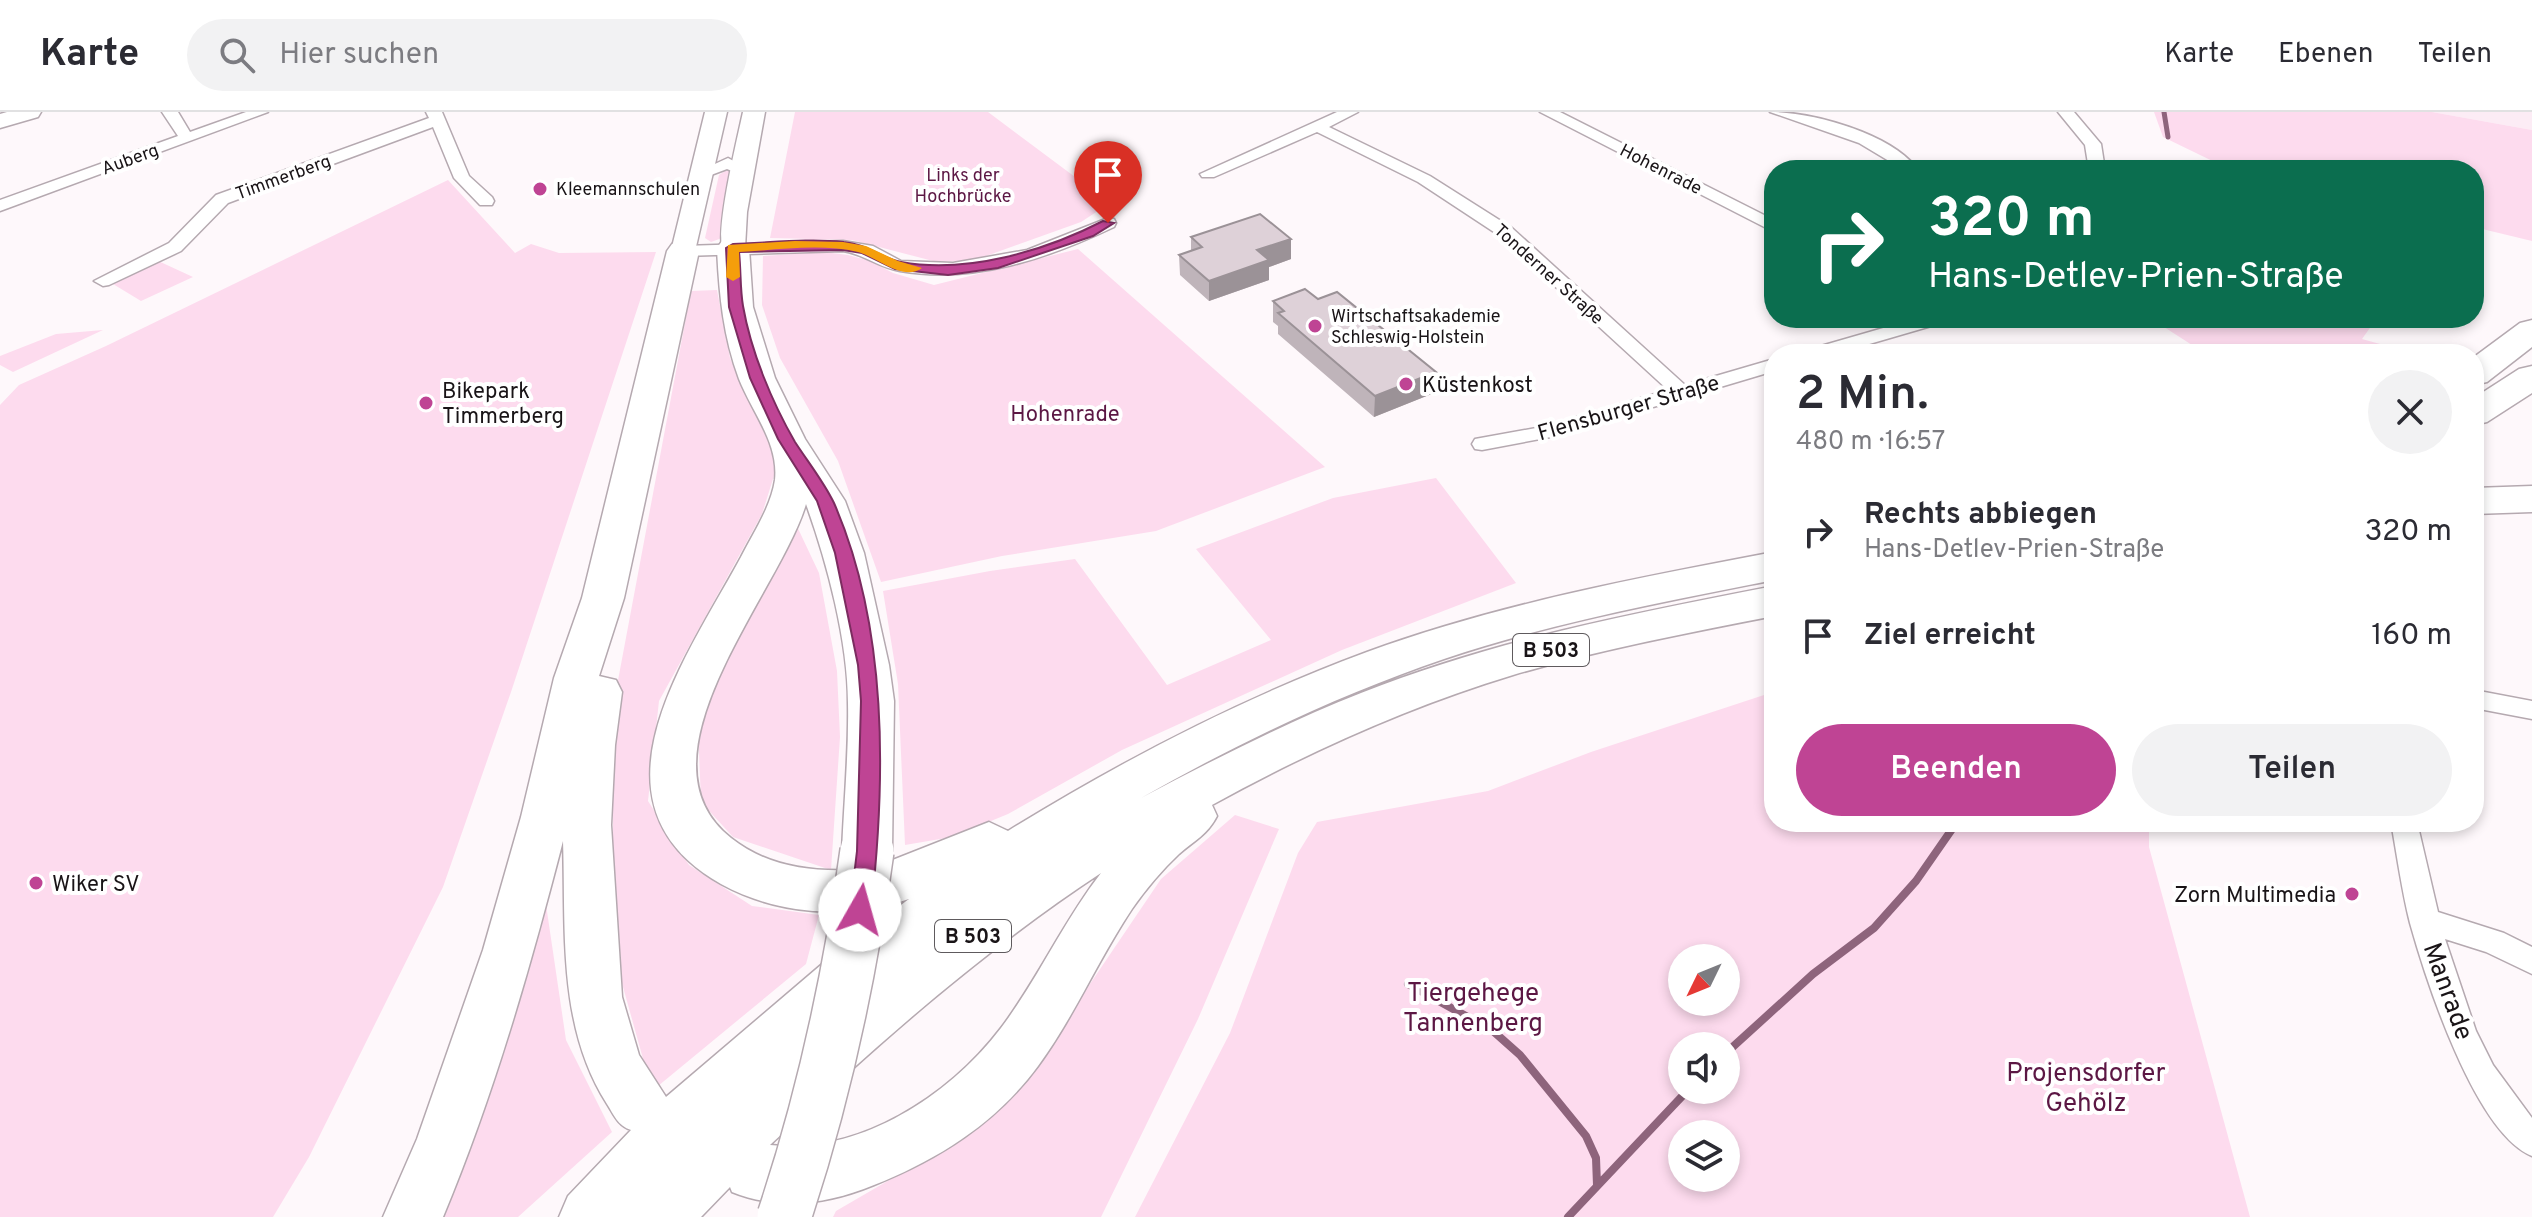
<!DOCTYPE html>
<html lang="de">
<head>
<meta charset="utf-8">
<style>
	:root { --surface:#fff; --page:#f2f2f3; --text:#2b2b33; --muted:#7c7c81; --line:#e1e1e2; --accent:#bf4494 }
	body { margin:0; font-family:Overpass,sans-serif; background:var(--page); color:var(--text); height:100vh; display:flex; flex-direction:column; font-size:30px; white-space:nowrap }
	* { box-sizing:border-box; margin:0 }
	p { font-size:26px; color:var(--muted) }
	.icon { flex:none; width:44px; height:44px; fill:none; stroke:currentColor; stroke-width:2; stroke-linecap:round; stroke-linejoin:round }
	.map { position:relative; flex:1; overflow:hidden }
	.side { position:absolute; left:1764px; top:232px; width:720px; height:488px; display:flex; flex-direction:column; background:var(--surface); border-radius:32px; box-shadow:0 4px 12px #0003 }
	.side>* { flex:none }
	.guide { position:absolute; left:1764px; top:48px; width:720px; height:168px; border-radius:32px; box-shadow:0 4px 12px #0003; background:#0b6e4f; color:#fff; overflow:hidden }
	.needle { width:52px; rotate:227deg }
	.tools { position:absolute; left:1668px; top:832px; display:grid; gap:16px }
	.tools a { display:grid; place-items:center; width:72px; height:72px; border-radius:50%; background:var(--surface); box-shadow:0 4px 12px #0003; font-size:40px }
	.pin { position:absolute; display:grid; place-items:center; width:68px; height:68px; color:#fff; margin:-82px -34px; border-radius:50% 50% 50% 0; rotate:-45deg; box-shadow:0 0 8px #0007 }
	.pin .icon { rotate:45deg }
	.me { position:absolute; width:88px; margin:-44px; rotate:7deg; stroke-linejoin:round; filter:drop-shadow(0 0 6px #0008) }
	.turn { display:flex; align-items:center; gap:28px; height:168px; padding:0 32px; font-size:36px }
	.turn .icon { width:104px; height:104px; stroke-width:2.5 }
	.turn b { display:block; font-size:56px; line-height:68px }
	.round { display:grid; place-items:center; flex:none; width:84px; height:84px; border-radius:42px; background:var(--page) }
	.summary { display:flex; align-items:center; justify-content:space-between; height:136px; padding:0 32px }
	h1 { font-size:48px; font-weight:600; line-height:60px }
	.cta { display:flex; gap:16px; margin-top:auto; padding:16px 32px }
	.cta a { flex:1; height:92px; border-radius:48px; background:var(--accent); color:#fff; font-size:32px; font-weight:600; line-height:92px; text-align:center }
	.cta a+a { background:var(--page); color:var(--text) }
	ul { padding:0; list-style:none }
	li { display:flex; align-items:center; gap:24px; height:104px; padding:0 32px }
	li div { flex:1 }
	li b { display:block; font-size:30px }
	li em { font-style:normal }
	header { display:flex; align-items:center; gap:48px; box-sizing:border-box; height:112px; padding:0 40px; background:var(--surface); border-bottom:2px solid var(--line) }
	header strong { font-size:38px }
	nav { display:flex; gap:44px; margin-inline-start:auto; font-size:28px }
	.search { width:560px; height:72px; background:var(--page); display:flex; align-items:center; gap:20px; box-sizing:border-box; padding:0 28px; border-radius:44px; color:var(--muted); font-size:30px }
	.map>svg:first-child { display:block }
	.built { fill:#fcecf5 }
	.green { fill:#fddbee; fill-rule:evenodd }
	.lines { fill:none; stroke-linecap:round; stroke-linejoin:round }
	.stream-far1 { stroke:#8e647c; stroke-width:5 }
	.stream { stroke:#8e647c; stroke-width:8 }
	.street-casing { stroke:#b5a9b0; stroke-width:3 }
	.secondary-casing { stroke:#b5a9b0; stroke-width:3 }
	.highway-casing { stroke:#b5a9b0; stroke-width:3 }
	.street { fill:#fff; fill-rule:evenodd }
	.secondary { fill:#fff; fill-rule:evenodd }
	.highway { fill:#fff; fill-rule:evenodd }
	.highway-bridge-casing { stroke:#b5a9b0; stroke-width:56; stroke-linecap:butt }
	.highway-bridge { stroke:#fff; stroke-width:53 }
	.wall { fill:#bfb4ba }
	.shaded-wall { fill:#9b9297 }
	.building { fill:#ded1d8; stroke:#9b9297; stroke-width:2 }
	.route { fill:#bf4494; stroke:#7c2c60; stroke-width:2 }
	.slow { fill:#f59e0b }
	.poi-dot { fill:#bf4494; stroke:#fff; stroke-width:3 }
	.labels { text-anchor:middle; stroke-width:8; stroke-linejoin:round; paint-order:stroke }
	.far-street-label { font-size:18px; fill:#191417; stroke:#fff }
	.far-park-label { font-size:18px; fill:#5c1744; stroke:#fff }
	.far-poi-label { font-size:18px; fill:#191417; stroke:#fff; text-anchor:start }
	.shield { fill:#fff; stroke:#5e5a5d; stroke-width:2 }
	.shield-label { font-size:20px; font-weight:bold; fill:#191417 }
	.poi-label { font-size:22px; fill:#191417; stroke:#fff; text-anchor:start }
	.street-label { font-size:22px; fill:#191417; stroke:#fff }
	.park-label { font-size:22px; fill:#5c1744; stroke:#fff }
	.near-street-label { font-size:26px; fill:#191417; stroke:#fff }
	.near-park-label { font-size:26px; fill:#5c1744; stroke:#fff }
</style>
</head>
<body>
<header>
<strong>Karte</strong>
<div class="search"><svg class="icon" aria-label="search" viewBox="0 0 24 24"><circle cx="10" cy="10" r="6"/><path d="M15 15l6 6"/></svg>Hier suchen</div>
<nav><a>Karte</a><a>Ebenen</a><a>Teilen</a></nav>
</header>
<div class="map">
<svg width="2532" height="1105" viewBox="0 0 2532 1105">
	<rect width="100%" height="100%" fill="#fef8fb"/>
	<path class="built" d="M2432,0H2532V18Z"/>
	<path class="green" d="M795,0H988L1110,91L1081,110L975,148L937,150L852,128L770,126Z
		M2154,0H2432L2532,18V129L2474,115V58H2231L2163,25Z
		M725,59H732L722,126L711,130L705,126L719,63Z
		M448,68L515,141L531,132L559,141L656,140L511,580L443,775L309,1045L273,1105H0V293L19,273L106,234Z
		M1078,137L1325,355L1156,419L1002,444L881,470L838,349L780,246L762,193L763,144L824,140L848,143L870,149L893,161L934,173Z
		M154,147L193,165L141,189L113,172L119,163Z
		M717,178L730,246L778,351L762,402L659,589L648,689L689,753L752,794L819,803L806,852L652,979L613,839V595L691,179Z
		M2150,206H2377L2362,227L2416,242H2206Z
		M103,218L13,260L0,253V244L56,222Z
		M1436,366L1516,471L1342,538L1122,638L1008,702L952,725L905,733L898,572L883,479L990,459L1075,447L1167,573L1271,528L1196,437L1333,386Z
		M794,408L819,461L837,559L840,625L831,758L733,725L701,690L698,614L713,574Z
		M1774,577V710H2149V735L2250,1105H1135L1230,921L1298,741L1317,710L1488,679L1591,640L1764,583ZM1682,846H1726V890H1682ZM1682,934H1726V978H1682ZM1682,1022H1726V1066H1682Z
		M1235,703L1279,717L1198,907L1101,1105H833L836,1099L953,1031L1027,965L1161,767Z
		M544,779L566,928L612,1020L518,1105H439Z"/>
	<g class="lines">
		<path class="stream-far1" d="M2164,0L2168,25"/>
		<path class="stream" d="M1408,872L1493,919L1520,943L1586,1024L1596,1046L1597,1073
			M1726,941L1813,862L1874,816L1916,769L1957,710
			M1568,1105L1688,978"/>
		<g class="street-casing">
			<path id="street" d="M162,0H178L190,20L246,0H268L0,99V88L178,24Z
				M426,0H442L469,64L492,85L494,89L492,93H480L454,66L433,15L228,91L181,139L109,173L103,174L94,169L169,131L216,83L429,6Z
				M1337,0H1358L1329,15L1430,64L1512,116L1685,273L1774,247V259L1556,324L1482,338L1475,337L1472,332L1475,327L1547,314L1668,278L1500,124L1418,70L1317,20L1214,65H1202L1200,62Z
				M1540,0H1560L1774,108V120Z
				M1770,0C1813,0 1888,21 1916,55L1914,58H1897L1899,55L1859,31Z
				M2058,0H2074L2101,32L2105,58H2089L2085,33Z
				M728,46L752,59L744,64L727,57L703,66L695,61Z
				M1108,106L1114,107L1116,111L1114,115C1049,146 974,172 900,159C879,156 864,142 843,139L683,144L674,139L683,134L843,129L873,134L901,149L953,151L1027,138Z
				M1918,206H1947L1945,210L1835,242H1804L1807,238Z
				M2474,578L2532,589V607L2474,596Z
				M2391,710H2417L2438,800L2504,821L2532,835V862L2486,840L2445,827L2476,919L2493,953L2532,1006V1044C2475,1021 2426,868 2410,811C2402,780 2397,743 2391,710Z"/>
		</g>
		<g class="secondary-casing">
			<path id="secondary" d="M7,0H41L38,5L0,16V2Z
				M705,0H727L695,139L692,144H674L671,139Z
				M743,0H765L747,100L745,136L742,141H724C713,125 738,24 743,0Z"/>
		</g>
		<g class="highway-casing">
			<path id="highway" d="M733,126L744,129L749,136L753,195L775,266L805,327L845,389L864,441L889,553L894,589L892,739L885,751L989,710L1008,719C1123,648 1240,587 1367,540C1498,492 1637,466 1774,440V468C1663,490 1551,511 1444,547C1338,583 1238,631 1141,686C1213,648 1285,611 1361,581C1494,528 1635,501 1774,474V504C1687,521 1598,538 1513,563C1408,595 1308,640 1212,693L1217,704C1208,722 1194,729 1179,742C1162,758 1146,777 1132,797C1098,848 1074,905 1038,954C996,1011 939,1047 874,1073C828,1092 779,1099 732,1080L730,1075L701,1105H559L568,1084L631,1018C618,1014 614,1003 607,992C557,914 566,817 563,729C530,856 494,983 443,1105H383L417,1027L483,838L521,705L554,566L582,486L667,139L672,132L683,129L694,132L699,139L624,486L599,564L616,568L622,580L615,633L611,713L622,885L639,943L666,985L828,847L909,787C846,807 780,804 721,772C578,691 687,545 741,445C753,421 771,395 775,368C779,331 752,300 739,267C723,224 719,181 717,136L722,129ZM806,392C827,450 848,529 848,591C849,640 844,690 842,739L850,753L859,757L852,758C809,760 766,754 731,726C629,646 780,480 806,392ZM1101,761C1063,810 1038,867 1001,916C949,984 859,1043 770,1033C874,935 981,840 1101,761Z
				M2532,208V235L2487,270L2474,273V245L2520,211Z
				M2532,254V281L2487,310L2474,313V286L2519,257Z
				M2532,374V400L2474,402V376Z"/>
		</g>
		<use href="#street" class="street"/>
		<use href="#secondary" class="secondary"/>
		<use href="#highway" class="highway"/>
		<g class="highway-bridge-casing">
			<path id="highway-bridge" d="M784,1105C824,985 850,864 867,739"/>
		</g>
		<use href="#highway-bridge" class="highway-bridge"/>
	</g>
	<path class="wall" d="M1191,125L1291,147L1269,155V168L1209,189L1180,163L1179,143L1191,139Z
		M1318,187L1436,260L1434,281L1374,305L1278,222V214L1273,210V189Z"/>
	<path class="shaded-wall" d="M1291,127V147L1269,155V168L1209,189V169L1257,138Z
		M1436,260L1434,281L1374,305L1375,284Z"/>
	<path class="building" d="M1260,102L1291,127L1257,138L1269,148L1209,169L1179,143L1202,135L1191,125Z
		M1305,177L1318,187L1337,180L1436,260L1375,284L1278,201L1284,199L1273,189Z"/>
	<path class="route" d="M1103,109L1114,111L1093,124L998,156L948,163L895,157L862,141L843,138L739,140C741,158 740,177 743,194C751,240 772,290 795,330C808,350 824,370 834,391C888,515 886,666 871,798L868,804L860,807L853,804L850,798L857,739L861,589L858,553L835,441L817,389L778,327L750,266L729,195L726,136L733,132C769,131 808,126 844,130C867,132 881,146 901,150C967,162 1045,139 1103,109Z"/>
	<path class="slow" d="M795,129L843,130L866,134L898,149L922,156C903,170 877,145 858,140C821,131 777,138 739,140L740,165L733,169L726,165L728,133Z"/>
	<g class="poi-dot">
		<circle cx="540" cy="77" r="8"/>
		<circle cx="1315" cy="214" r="8"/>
		<circle cx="1406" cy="272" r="8"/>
		<circle cx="426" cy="291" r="8"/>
		<circle cx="36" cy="771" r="8"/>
		<circle cx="2352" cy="782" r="8"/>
	</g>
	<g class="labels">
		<g class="far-street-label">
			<text transform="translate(130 47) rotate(-20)" y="6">Auberg</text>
			<text transform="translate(1661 57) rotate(27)" y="6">Hohenrade</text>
			<text transform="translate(283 65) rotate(-20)" y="6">Timmerberg</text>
			<text transform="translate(1549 162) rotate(42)" y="6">Tonderner Straße</text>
		</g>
		<g class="far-park-label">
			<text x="963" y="69">Links der<tspan x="963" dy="21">Hochbrücke</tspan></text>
		</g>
		<g class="far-poi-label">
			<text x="556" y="83">Kleemannschulen</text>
			<text x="1331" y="210">Wirtschaftsakademie<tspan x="1331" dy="21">Schleswig-Holstein</tspan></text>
		</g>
		<g class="shield">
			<rect x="1513" y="522" width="76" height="32" rx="6"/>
			<rect x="935" y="808" width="76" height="32" rx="6"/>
		</g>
		<g class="shield-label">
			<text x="1551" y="545">B 503</text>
			<text x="973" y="831">B 503</text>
		</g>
		<g class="poi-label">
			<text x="1422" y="280">Küstenkost</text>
			<text x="442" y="286">Bikepark<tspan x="442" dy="25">Timmerberg</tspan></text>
			<text x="52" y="779">Wiker SV</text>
			<text x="2336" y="790" text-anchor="end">Zorn Multimedia</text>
		</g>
		<g class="street-label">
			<text transform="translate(1628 295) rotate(-16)" y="8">Flensburger Straße</text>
		</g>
		<g class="park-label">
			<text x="1065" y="309">Hohenrade</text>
		</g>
		<g class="near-street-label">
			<text transform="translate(2449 879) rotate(70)" y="9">Manrade</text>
		</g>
		<g class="near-park-label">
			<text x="1473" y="889">Tiergehege<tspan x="1473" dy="30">Tannenberg</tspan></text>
			<text x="2086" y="969">Projensdorfer<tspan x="2086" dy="30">Gehölz</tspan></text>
		</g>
	</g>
</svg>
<div class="tools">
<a><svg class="needle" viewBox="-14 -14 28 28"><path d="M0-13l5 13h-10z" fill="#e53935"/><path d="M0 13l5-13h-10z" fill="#7c7c81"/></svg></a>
<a><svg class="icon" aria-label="sound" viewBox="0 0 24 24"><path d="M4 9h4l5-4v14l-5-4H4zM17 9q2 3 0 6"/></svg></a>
<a><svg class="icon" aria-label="layers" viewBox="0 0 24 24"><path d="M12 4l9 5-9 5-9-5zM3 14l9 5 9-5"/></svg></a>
</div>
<div class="pin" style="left:1108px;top:111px;background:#d93025"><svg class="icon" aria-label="arrive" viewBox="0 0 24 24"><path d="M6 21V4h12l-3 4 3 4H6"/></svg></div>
<svg class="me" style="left:860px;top:798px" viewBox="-20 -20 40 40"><circle r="19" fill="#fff"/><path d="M0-13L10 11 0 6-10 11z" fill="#bf4494"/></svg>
<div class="guide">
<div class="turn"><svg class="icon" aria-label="right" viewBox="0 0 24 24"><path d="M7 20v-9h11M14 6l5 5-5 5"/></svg><div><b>320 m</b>Hans-Detlev-Prien-Straße</div></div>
</div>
<section class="side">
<div class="summary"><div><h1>2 Min.</h1><p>480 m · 16:57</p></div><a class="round"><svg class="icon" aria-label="close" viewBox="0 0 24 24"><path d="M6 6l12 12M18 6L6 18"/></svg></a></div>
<ul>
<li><svg class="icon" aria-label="right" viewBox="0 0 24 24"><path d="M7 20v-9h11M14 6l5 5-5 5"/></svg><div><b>Rechts abbiegen</b><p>Hans-Detlev-Prien-Straße</p></div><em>320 m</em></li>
<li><svg class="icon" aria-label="arrive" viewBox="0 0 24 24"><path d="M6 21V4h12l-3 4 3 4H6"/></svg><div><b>Ziel erreicht</b></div><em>160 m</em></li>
</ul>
<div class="cta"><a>Beenden</a><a>Teilen</a></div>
</section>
</div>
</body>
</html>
